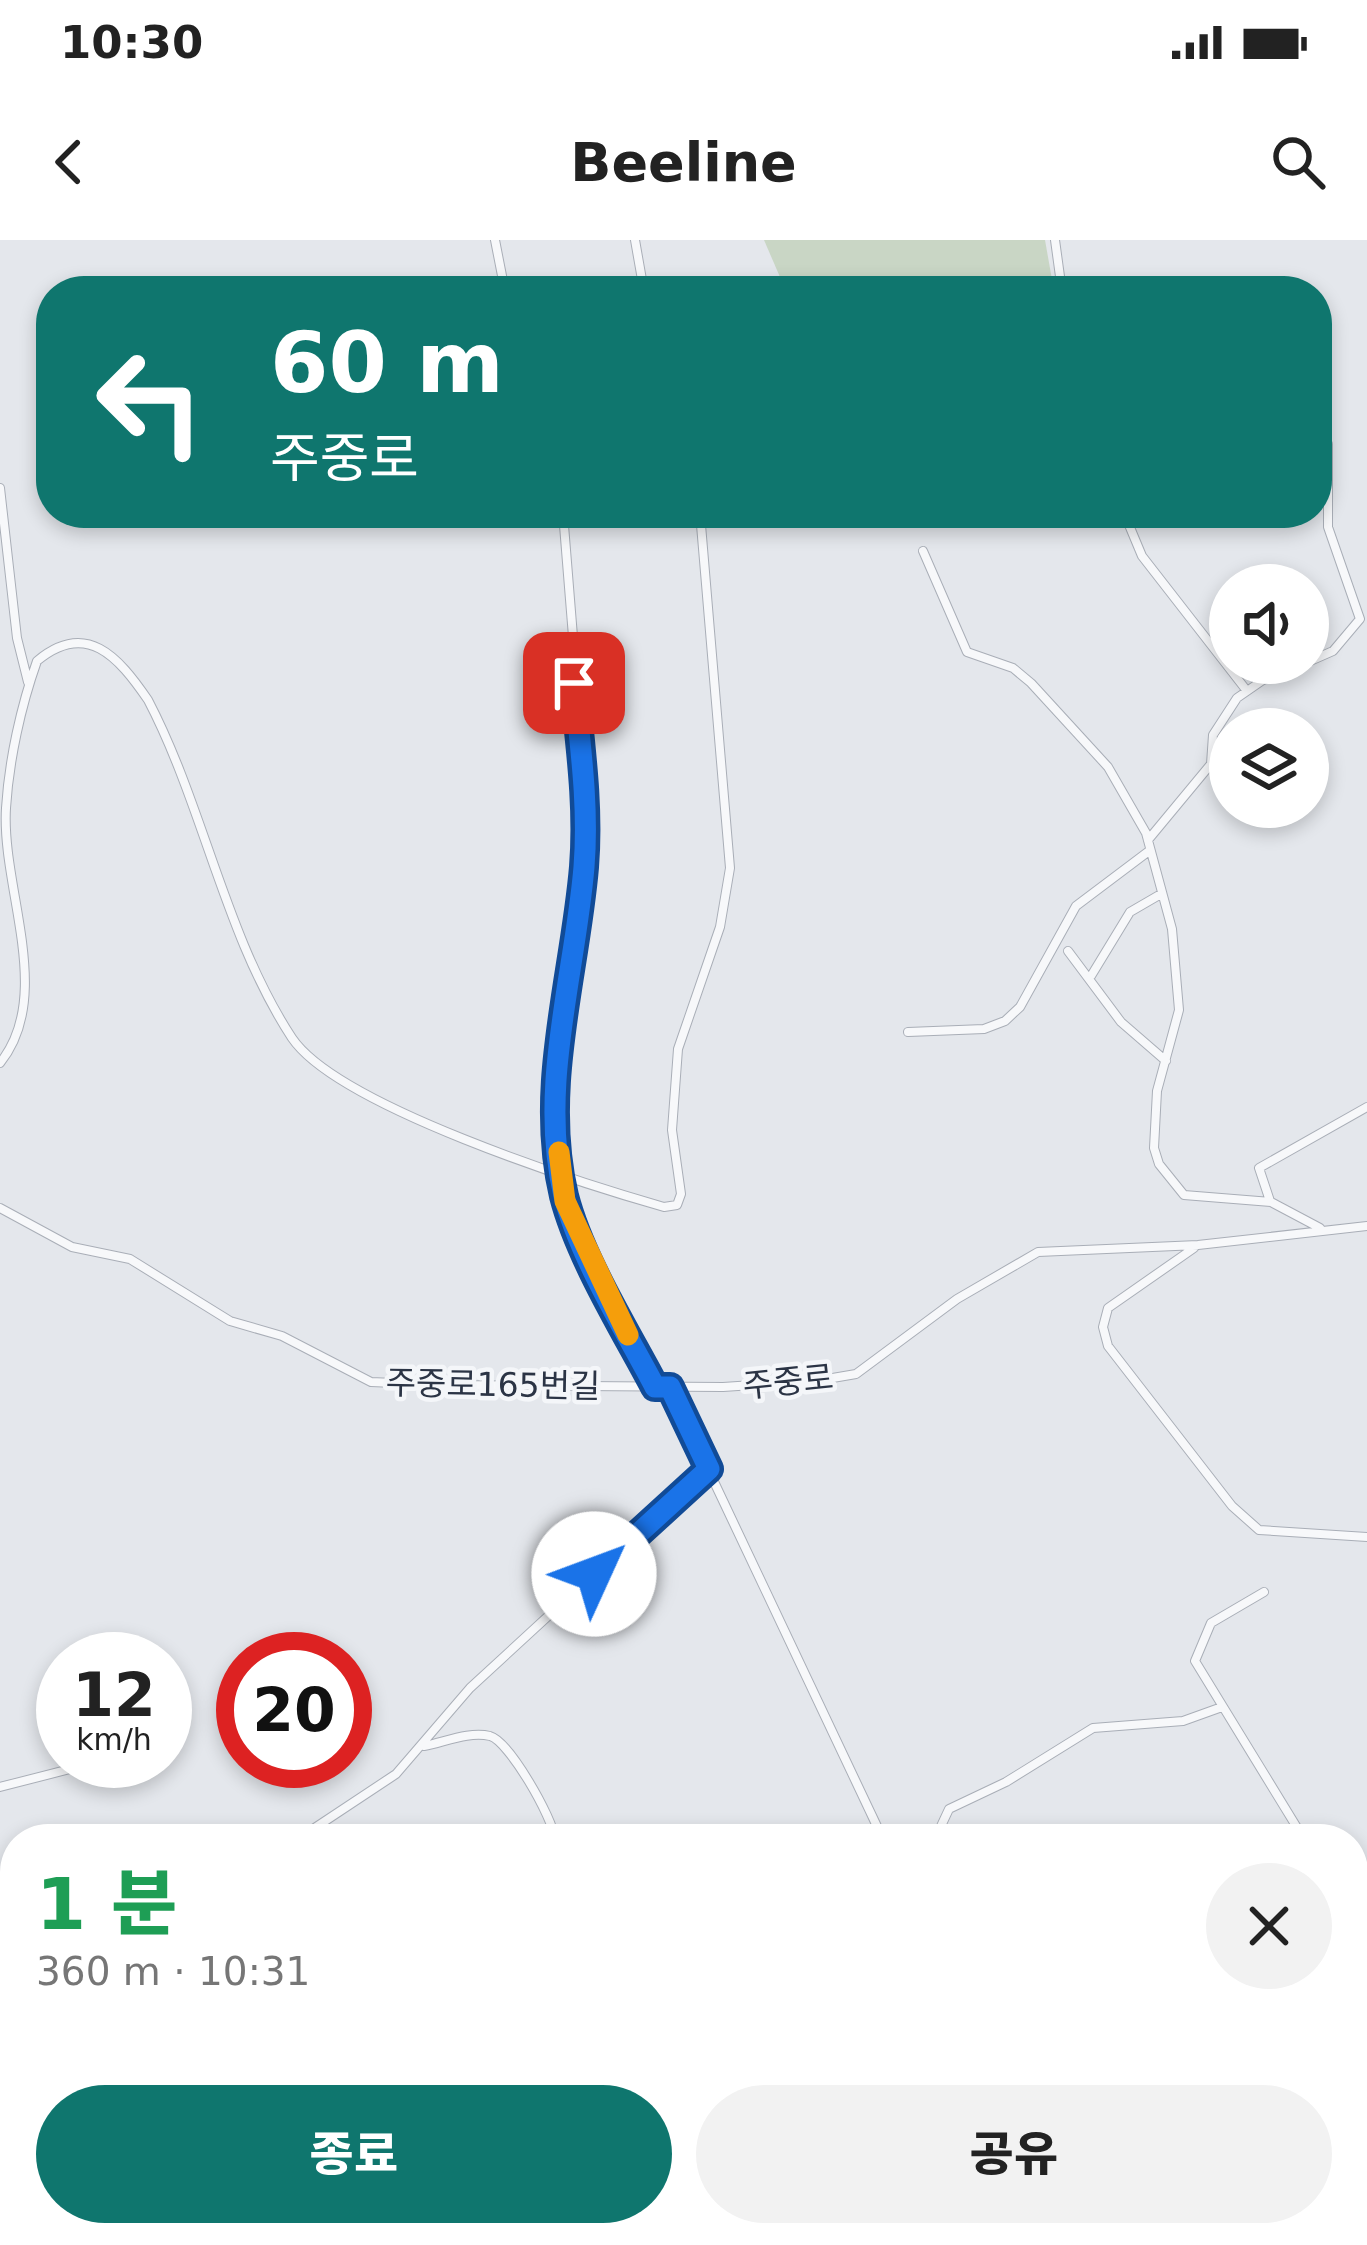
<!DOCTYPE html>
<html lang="ko">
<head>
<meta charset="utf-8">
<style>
	:root { --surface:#fff; --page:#f2f2f2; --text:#222; --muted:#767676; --accent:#0f766e }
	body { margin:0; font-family:"DejaVu Sans","Noto Sans KR",sans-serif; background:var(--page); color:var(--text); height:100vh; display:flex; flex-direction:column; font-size:45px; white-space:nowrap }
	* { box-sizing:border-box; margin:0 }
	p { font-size:39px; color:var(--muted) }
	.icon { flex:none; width:66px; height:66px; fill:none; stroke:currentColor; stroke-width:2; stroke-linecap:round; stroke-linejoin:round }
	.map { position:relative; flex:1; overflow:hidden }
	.drawer { position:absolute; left:0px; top:1584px; width:1368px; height:423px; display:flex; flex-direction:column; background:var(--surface); border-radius:48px 48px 0 0; box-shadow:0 6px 18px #0003 }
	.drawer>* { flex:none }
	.banner { position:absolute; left:36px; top:36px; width:1296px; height:252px; border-radius:48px; box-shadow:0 6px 18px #0003; background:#0f766e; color:#fff; overflow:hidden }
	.buttons { position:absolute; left:1209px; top:324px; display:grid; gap:24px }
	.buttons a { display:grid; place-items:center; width:120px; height:120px; border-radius:50%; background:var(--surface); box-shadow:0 6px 18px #0003; font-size:60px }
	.speed { position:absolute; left:36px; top:1392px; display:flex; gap:24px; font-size:60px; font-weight:700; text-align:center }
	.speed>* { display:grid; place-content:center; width:156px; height:156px; border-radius:50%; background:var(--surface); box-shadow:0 6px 18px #0003; line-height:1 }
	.speed small { font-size:30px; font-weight:400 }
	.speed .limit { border:18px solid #d22; background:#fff; color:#111 }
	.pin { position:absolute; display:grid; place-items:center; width:102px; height:102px; color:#fff; margin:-51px; border-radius:24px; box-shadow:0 6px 18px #0006 }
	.me { position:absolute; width:132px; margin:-66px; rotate:47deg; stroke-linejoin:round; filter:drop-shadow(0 0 9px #0008) }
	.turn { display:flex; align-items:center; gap:42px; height:252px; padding:0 36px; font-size:54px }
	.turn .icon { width:156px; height:156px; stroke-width:2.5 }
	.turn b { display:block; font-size:84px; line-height:102px }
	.round { display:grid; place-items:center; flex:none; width:126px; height:126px; border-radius:63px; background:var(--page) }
	.summary { display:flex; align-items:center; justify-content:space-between; height:204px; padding:0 36px }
	h1 { font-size:72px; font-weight:800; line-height:90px; color:#1e9e55 }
	.action { display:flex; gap:24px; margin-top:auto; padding:24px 36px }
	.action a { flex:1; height:138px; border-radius:72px; background:var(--accent); color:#fff; font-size:48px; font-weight:800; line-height:138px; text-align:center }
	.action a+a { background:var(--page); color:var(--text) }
	.status { display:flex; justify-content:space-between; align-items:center; height:84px; padding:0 60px; background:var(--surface); direction:ltr }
	.status svg { height:33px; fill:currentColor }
	header { display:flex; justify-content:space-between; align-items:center; height:156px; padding:0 36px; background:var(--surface); font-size:54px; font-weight:800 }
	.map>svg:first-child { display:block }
	.green { fill:#c9d6c5 }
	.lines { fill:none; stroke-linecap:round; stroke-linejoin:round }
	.lane-casing { stroke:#a9aeb7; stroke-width:10 }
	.lane { stroke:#f7f8fa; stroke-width:8 }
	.route-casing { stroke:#114b97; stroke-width:30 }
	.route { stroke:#1a73e8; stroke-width:21 }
	.slow { stroke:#f59e0b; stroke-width:21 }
	.labels { text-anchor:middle; stroke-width:9; stroke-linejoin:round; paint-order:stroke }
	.street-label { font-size:33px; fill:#2b3445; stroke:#f4f6f9 }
</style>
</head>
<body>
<div class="status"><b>10:30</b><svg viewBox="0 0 49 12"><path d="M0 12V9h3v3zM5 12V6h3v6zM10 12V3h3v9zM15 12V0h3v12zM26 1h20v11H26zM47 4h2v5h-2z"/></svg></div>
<header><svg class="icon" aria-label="back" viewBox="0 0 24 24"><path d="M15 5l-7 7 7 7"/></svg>Beeline<svg class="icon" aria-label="search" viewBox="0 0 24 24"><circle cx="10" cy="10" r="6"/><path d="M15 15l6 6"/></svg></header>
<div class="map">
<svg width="1367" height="2005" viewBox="0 0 1367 2005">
	<rect width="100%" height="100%" fill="#e4e7ec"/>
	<path class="green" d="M764,0H1045L1054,51H786Z"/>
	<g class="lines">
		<g class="lane-casing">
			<path id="lane" d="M495,0L505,51
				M635,0L644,51
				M1055,0L1062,51
				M0,248L17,398L28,442
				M563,273L586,557L584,627L558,817L565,961L655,1147
				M1124,273L1142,316L1247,451
				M923,311L967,412L1013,428L1031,443L1108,527L1146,593L1172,689L1179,770L1157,851L1154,908L1159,924L1184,955L1271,962L1320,988
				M1308,422L1333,411L1360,379L1328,287V204
				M1148,600L1211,524L1213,495L1237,458L1263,440L1306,423
				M1068,711L1121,782L1166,821
				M1091,736L1130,672L1161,654
				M908,792L984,789L1005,781L1020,767L1076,666L1149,611
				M0,823C55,755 1,648 6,568C9,520 21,466 37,421C86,380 118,416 148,460C204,567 225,696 292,798C338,866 580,943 664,967L677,965L681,954L672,890L678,809L720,687L730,628L700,273
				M1270,961L1259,928L1367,867
				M0,968L72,1007L130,1019L230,1081L282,1096L371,1142L441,1145L723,1147L815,1141L856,1134L957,1059L1038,1012L1198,1005L1367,986
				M1194,1008L1108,1068L1103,1087L1108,1106L1232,1266L1259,1290L1367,1297
				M708,1229L883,1599
				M1264,1352L1211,1383L1195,1421L1304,1599
				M165,1493L174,1492
				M424,1506C445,1502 469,1491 490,1496C509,1501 553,1578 555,1599
				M0,1547L101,1521
				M298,1599L396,1534L470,1448L708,1229L670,1147
				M935,1599L949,1569L1006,1542L1093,1488L1183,1481L1222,1467
				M1353,1656L1367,1665
				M0,1926L15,1934
				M863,1992L866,2005
				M1111,1992L1121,2005"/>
		</g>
		<use href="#lane" class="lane"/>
	</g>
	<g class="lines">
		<g class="route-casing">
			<path id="route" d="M574,443C580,504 589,566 584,627C575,735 538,847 564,956C580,1018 625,1090 655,1147H670L709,1229L594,1334"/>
		</g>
		<use href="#route" class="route"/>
		<path class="slow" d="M559,912L565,961L628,1095"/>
	</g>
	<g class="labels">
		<g class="street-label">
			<text transform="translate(788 1141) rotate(-6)" y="12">주중로</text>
			<text transform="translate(493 1144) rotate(1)" y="12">주중로165번길</text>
		</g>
	</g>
</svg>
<div class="buttons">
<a><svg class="icon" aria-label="sound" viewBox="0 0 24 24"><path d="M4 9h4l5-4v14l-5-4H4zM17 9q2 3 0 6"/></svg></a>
<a><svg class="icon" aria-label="layers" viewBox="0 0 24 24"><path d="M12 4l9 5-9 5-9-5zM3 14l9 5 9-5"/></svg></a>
</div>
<div class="speed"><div>12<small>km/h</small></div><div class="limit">20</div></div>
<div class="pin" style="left:574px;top:443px;background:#d93025"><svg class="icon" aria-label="arrive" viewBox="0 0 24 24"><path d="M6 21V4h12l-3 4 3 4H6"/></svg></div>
<svg class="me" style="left:594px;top:1334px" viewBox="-20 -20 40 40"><circle r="19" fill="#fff"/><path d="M0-13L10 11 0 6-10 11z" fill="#1a73e8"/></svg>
<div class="banner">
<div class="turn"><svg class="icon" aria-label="left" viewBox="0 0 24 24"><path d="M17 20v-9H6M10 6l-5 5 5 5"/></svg><div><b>60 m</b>주중로</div></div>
</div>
<section class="drawer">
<div class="summary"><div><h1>1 분</h1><p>360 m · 10:31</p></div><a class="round"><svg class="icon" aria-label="close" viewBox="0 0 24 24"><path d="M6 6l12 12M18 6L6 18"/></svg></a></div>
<div class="action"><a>종료</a><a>공유</a></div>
</section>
</div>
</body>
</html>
